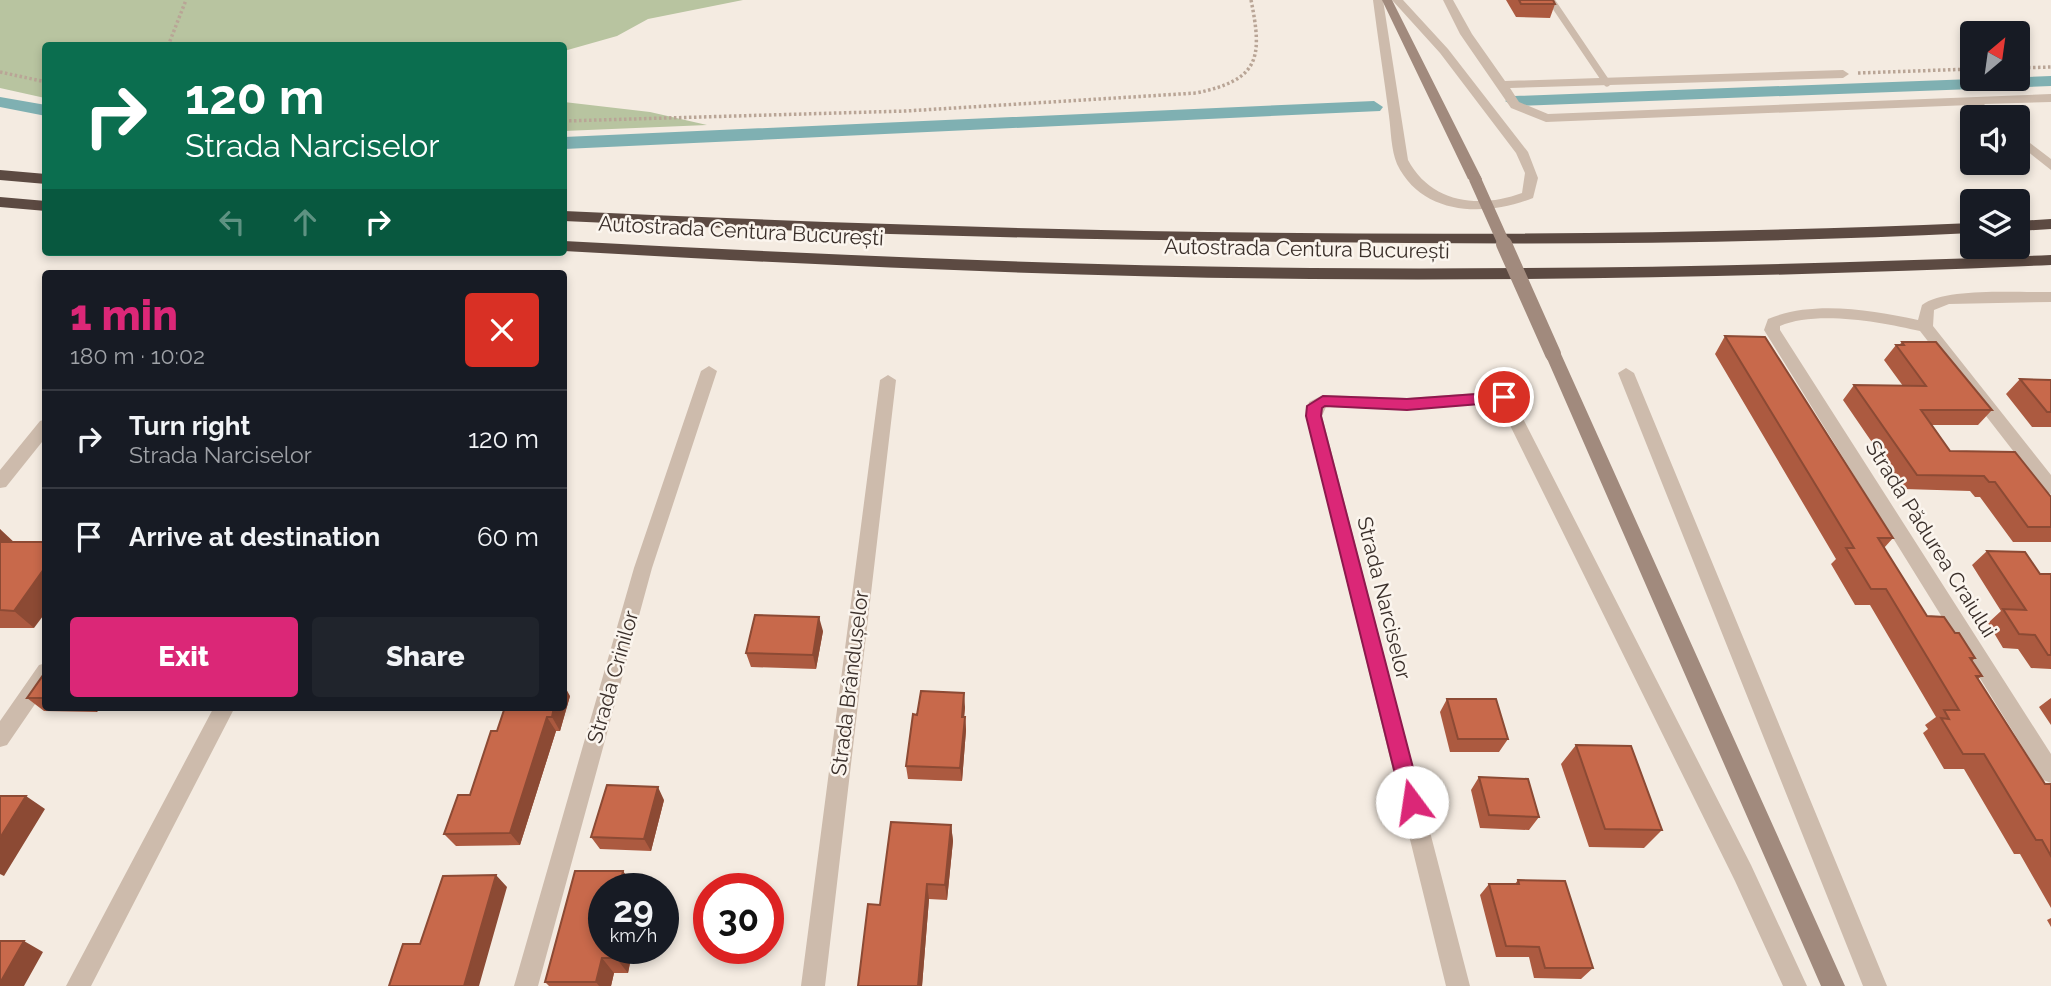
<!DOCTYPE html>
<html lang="en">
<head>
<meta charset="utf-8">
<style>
	:root { --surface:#171b24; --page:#20242c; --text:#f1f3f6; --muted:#9ea1a6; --line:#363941; --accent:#db2777 }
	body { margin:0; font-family:Raleway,sans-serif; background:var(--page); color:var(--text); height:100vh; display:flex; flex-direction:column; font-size:26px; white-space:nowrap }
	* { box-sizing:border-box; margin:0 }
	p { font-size:23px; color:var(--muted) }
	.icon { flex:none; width:38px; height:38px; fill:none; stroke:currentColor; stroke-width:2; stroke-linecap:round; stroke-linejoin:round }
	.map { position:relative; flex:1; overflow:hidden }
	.side { position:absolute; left:42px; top:270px; width:525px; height:441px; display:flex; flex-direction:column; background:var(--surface); border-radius:7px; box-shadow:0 4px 10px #0003 }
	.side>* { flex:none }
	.guide { position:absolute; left:42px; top:42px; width:525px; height:214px; border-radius:7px; box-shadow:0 4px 10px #0003; background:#0b6e4f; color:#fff; overflow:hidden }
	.needle { width:46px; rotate:29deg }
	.tools { position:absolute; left:1960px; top:21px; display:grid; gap:14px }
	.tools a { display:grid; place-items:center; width:70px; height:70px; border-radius:7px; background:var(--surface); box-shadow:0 4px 10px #0003; font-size:35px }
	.speed { position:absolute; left:588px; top:873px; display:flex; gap:14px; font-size:35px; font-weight:700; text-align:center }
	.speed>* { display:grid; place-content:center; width:91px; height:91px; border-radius:50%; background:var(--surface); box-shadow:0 4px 10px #0003; line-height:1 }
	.speed small { font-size:18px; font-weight:400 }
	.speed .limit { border:10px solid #d22; background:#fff; color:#111 }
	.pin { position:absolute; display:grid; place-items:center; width:60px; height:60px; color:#fff; margin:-30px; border:4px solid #fff; border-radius:50%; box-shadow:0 2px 7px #0007 }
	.me { position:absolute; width:77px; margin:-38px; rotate:346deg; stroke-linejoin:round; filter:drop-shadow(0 0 5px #0008) }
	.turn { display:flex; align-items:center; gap:24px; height:147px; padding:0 28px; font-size:32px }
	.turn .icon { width:91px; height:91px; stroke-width:2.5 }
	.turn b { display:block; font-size:49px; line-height:60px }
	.lanes { display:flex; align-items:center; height:66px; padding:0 28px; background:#0003; justify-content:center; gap:35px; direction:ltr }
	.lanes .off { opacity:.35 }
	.round { display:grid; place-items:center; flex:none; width:74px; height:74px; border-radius:7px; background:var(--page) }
	.headline { display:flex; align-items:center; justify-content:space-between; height:119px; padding:0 28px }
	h1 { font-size:42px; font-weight:800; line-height:52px; color:var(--accent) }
	.cta { display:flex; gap:14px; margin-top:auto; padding:14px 28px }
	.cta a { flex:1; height:80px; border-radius:7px; background:var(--accent); color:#fff; font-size:28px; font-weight:800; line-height:80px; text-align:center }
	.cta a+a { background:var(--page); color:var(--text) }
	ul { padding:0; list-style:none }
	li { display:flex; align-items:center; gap:21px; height:98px; padding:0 28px; border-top:2px solid var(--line) }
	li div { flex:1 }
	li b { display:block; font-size:26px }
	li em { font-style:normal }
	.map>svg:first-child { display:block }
	.green { fill:#b8c4a0 }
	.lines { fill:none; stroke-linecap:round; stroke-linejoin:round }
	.canal { fill:#7fb0b2; fill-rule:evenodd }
	.path { stroke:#b9a596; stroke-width:3.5; stroke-dasharray:2.5 2.5; stroke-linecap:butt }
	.service { stroke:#cdbbac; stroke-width:7 }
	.minor { fill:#cdbbac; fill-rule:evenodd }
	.secondary { fill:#a18a7d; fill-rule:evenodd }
	.motorway { fill:#5c4a42; fill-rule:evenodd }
	.secondary-bridge-far1 { stroke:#a18a7d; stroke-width:12 }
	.secondary-bridge { stroke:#a18a7d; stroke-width:16 }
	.wall { fill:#ac5a40 }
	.shaded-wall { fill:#8c4a34 }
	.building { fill:#c8694b; stroke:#8c4a34; stroke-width:2 }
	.route { fill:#db2777; stroke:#8e194d; stroke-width:2 }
	.labels { text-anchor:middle; stroke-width:5; stroke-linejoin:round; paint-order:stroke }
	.street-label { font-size:21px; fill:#3b302b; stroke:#fbf5ee }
</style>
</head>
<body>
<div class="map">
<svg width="2051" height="986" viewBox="0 0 2051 986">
	<rect width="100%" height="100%" fill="#f4ebe1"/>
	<path class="green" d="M0,0H743L648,19L617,36L564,51V46H46L45,98L0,88Z
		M564,102L650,112L707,125L564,131Z"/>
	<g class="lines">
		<path class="canal" d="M2051,76V86L1514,106L1505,101L1514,96Z
			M0,97L46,105V116L0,107Z
			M1374,101L1383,107L1380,111L564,149V137Z"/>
		<path class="path" d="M168,46L186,0
			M2018,68L2051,67
			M0,72L46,82
			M1858,73L1972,69
			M564,121L906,111L1196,93C1259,80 1263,59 1251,0"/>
		<path class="service" d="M1551,0L1607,83"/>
		<path class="minor" d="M1373,0H1383L1408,160C1431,203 1479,209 1522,193L1525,173L1516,153L1440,53L1392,0H1403L1448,49L1528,152L1538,178L1533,198C1485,217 1422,216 1397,164C1391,150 1391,131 1389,116C1384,78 1378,39 1373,0Z
			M1443,0H1453L1472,34L1505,81L1843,70L1849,74L1843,78L1510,88L1519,102L1548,114L2051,94V102L1984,104L1998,117H1985L1970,105L1546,122L1511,108L1460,34Z
			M2018,134L2051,159V170L2018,144Z
			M2051,292V302L1949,304L1934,310L1933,326L2051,475V494L2045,492L1920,331C1882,322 1816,310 1780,326V330L2051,754V783L2043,780L1764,330L1768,319C1812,300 1872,310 1918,320L1922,305C1946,287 2019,293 2051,292Z
			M709,366L717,371L652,568L538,986H514L634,568L701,371Z
			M1626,368L1634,373L1887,986H1863L1618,373Z
			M888,375L896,380L825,986H801L880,380Z
			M1504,391L1512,397L1751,865L1807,986H1783L1735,881L1499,403L1407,410L1326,407L1322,416L1470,986H1446L1306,416L1309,402L1323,395L1407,398Z
			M46,419V437L6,487L0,488V470L40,421Z
			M46,663V688L7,745L0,747V721L39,665Z
			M214,707H235L91,986H66Z"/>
		<path class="secondary" d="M1382,0H1392L1482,179L1480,182L1475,183L1468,179Z
			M1553,349L1561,354L1845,986H1821L1545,354Z"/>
		<path class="motorway" d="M0,170L46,174V184L0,180Z
			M0,197L46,201V211L0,207Z
			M564,211C1033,233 1503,243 1972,223V233C1751,244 1529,245 1307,242C1059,240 812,233 564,221Z
			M2051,219V229L2018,231V221Z
			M564,241C813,254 1062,266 1311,268C1558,270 1804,265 2051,255V265C1804,276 1558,281 1311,279C1062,277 813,265 564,251Z"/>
		<path class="secondary-bridge-far1" d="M1475,179L1505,246"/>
		<path class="secondary-bridge" d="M1504,244L1553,354"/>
	</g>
	<path class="wall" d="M1506,0H1553L1555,4L1550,18L1516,17Z
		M1725,336L1893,538L1884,548L1927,616L1955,633L1975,658L1972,661L1982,676L1978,679L2045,784H2051V908L2020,854H2014L1964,769H1944L1923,733L1928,729L1925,725L1936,717L1870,605H1855L1831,564L1836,559L1715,354Z
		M1902,342L1992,410L1978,425H1932L1950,451L2051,497V542H2013L1980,497H1975L1970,491L1904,489L1843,400L1854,385L1903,386L1884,360L1896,345H1899Z
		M2020,379L2051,380V427H2032L2006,394Z
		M0,529L34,628H0Z
		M1987,551L2040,574H2051V669L2031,668L2018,649L2003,648L1988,623L2001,611L1972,565Z
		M823,631L816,669L751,667L746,653Z
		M46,671V707H100L97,712L44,711L27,698Z
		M570,696L560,731H556L520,845L456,846L444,834L470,795L497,731Z
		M2051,698V725L2039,707Z
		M1447,699L1508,739L1499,752H1450L1440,712Z
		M965,707L964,717H965L966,730L962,781L908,779L906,766Z
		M1576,745L1662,830L1644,848L1589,847L1561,764Z
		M1479,777L1539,817L1529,830L1480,828L1471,790Z
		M664,800L651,851L600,849L591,837Z
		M951,825L953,841L947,900L929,899L922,986H858Z
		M575,871H623L634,888V889H604V948H633L628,973H614L611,986H549L545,982Z
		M1518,880L1593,968L1581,979L1534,978L1529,957H1496L1480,895L1489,884H1515Z
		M2051,918V927L2047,920Z"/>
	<path class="shaded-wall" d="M0,529L16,544L0,557Z
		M46,566V612L34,628L14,611Z
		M819,617L823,631L816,669L813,655Z
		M564,685L570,696L560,731L552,717L554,707H564Z
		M964,693L965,707L963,730L962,717Z
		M90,707H100L97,712Z
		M547,717L556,731L520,845L510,833Z
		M965,717L966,730L962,781L960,768Z
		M658,787L664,800L651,851L644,839Z
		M26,796L45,809L4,876L0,874V838Z
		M951,825L953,841L947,900L945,885Z
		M623,871L634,888V889H619Z
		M496,875L507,887L479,986H464Z
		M927,884L929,899L922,986H918Z
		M24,941L43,952L24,986H0V983Z
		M618,948H633L628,973L616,958Z
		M602,958L614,973L611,986H599L596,982Z"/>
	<path class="building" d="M1519,0H1553L1555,4H1521Z
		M1725,336L1765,337L1893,538H1878L1927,616L1944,617L1955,633H1959L1975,658H1970L1982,676H1976L2045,784H2051V856L2042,840H2036L1984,754H1963L1941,718L1949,719L1944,710H1959L1886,589H1871L1846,548H1854Z
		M1902,342H1936L1992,410H1921L1950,451L2015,452L2051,497V527H2028L1995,482H1989L1984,476L1917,475L1854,385L1926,386L1896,345H1904Z
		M2020,379L2051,380V412H2047Z
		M0,542H46V566L14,611L0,610Z
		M1987,551L2025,552L2040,574H2051V655H2048L2035,635L2019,634L2003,609L2026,610Z
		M755,615L819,617L813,655L746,653Z
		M46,671V698H27Z
		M921,691L964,693L962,717H965L960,768L906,766L913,714L917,715Z
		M1447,699H1496L1508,739H1458Z
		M505,707H554L552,717H547L510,833L444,834L458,795H470L491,731H497Z
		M1576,745L1631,746L1662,830L1605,829Z
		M1479,777L1528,779L1539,817L1489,815Z
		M607,785L658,787L644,839L591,837Z
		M0,796H26L0,838Z
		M891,822L951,825L945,885L927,884L918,986H858L868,904L880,905Z
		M575,871H623L619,889H604V948H618L616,958H602L596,982H545Z
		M496,875L464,986H389L403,944H420L443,876Z
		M1518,880L1565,881L1593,968H1545L1539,947L1506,946L1489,884H1519Z
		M0,941H24L0,983Z"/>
	<path class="route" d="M1504,392L1511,397L1504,402L1407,410L1325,406L1322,408L1321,416L1422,802L1419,808L1412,811L1405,808L1402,802L1306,416L1307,406L1323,396L1407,399Z"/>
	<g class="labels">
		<g class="street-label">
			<text transform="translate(741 231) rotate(3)" y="7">Autostrada Centura București</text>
			<text transform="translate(1307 249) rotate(1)" y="7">Autostrada Centura București</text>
			<text transform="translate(1931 539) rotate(58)" y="7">Strada Pădurea Craiului</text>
			<text transform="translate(1384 598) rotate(76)" y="7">Strada Narciselor</text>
			<text transform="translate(613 677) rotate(-74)" y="7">Strada Crinilor</text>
			<text transform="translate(850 683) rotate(-83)" y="7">Strada Brândușelor</text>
		</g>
	</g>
</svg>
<div class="tools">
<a><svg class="needle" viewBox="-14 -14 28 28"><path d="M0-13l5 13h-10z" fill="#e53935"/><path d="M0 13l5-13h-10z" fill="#9ea1a6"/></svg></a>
<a><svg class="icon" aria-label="sound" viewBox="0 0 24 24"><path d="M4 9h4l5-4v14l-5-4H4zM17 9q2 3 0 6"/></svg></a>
<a><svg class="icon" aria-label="layers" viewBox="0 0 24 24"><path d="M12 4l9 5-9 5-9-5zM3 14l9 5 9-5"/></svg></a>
</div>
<div class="speed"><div>29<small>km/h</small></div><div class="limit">30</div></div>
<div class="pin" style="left:1504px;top:397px;background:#d93025"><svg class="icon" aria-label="arrive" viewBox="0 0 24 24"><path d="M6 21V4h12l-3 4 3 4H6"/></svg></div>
<svg class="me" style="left:1412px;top:802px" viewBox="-20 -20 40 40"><circle r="19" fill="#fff"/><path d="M0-13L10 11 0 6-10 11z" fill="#db2777"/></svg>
<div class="guide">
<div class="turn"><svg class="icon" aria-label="right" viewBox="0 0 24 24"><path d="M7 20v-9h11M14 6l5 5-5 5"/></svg><div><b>120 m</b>Strada Narciselor</div></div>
<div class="lanes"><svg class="icon off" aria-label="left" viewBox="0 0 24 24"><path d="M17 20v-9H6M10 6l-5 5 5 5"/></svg><svg class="icon off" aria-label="ahead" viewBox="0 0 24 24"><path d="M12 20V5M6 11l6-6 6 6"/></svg><svg class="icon" aria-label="right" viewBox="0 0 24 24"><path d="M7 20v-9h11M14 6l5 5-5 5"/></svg></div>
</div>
<section class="side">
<div class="headline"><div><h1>1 min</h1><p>180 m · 10:02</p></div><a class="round" style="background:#d93025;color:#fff"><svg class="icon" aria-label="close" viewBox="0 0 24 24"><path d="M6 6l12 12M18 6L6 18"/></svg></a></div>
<ul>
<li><svg class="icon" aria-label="right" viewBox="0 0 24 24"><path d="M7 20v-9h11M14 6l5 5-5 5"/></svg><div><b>Turn right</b><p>Strada Narciselor</p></div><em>120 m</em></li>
<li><svg class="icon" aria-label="arrive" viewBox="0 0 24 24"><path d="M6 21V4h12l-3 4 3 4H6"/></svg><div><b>Arrive at destination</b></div><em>60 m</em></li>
</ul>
<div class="cta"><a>Exit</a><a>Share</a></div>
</section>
</div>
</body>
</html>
